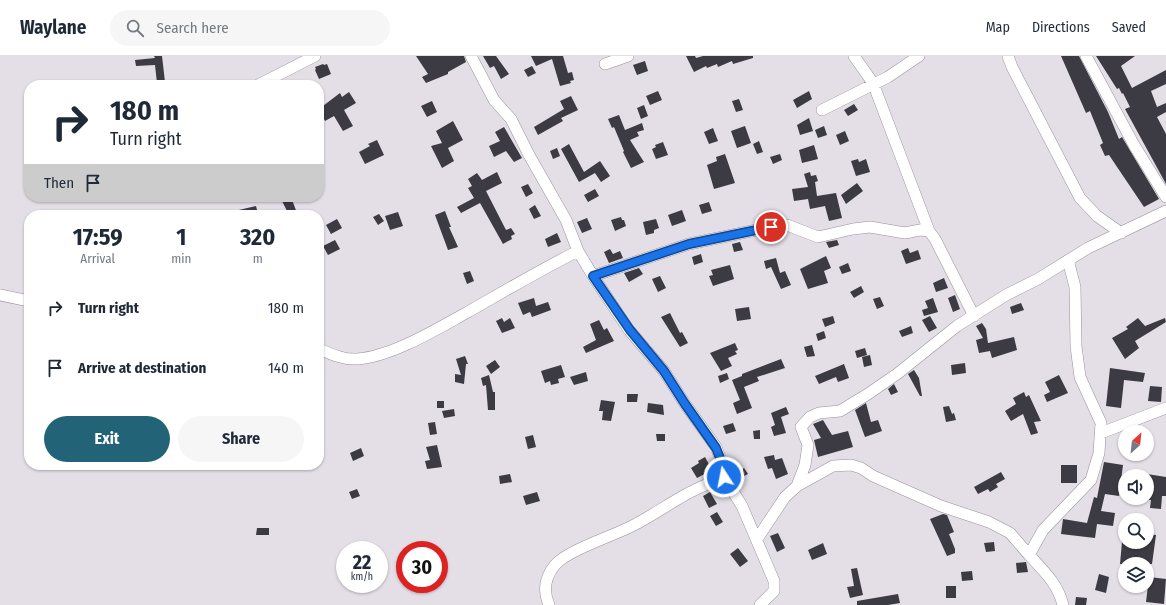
<!DOCTYPE html>
<html lang="en">
<head>
<meta charset="utf-8">
<style>
	:root { --surface:#fff; --page:#f6f6f7; --text:#1f2937; --muted:#747a83; --line:#e0e1e3; --accent:#236378 }
	body { margin:0; font-family:"Fira Sans Condensed",sans-serif; background:var(--page); color:var(--text); height:100vh; display:flex; flex-direction:column; font-size:15px; white-space:nowrap }
	* { box-sizing:border-box; margin:0 }
	p { font-size:13px; color:var(--muted) }
	.icon { flex:none; width:22px; height:22px; fill:none; stroke:currentColor; stroke-width:2; stroke-linecap:round; stroke-linejoin:round }
	.map { position:relative; flex:1; overflow:hidden }
	.side { position:absolute; left:24px; top:154px; width:300px; height:260px; display:flex; flex-direction:column; background:var(--surface); border-radius:16px; box-shadow:0 1px 3px #0004 }
	.side>* { flex:none }
	.top-card { position:absolute; left:24px; top:24px; width:300px; height:122px; border-radius:16px; box-shadow:0 1px 3px #0004; background:#fff; color:var(--text); overflow:hidden }
	.needle { width:26px; rotate:27deg }
	.tools { position:absolute; left:1118px; top:369px; display:grid; gap:8px }
	.tools a { display:grid; place-items:center; width:36px; height:36px; border-radius:50%; background:var(--surface); box-shadow:0 1px 3px #0004; font-size:20px }
	.speed { position:absolute; left:336px; top:485px; display:flex; gap:8px; font-size:20px; font-weight:700; text-align:center }
	.speed>* { display:grid; place-content:center; width:52px; height:52px; border-radius:50%; background:var(--surface); box-shadow:0 1px 3px #0004; line-height:1 }
	.speed small { font-size:10px; font-weight:400 }
	.speed .limit { border:6px solid #d22; background:#fff; color:#111 }
	.pin { position:absolute; display:grid; place-items:center; width:34px; height:34px; color:#fff; margin:-17px; border:2px solid #fff; border-radius:50%; box-shadow:0 1px 4px #0007 }
	.me { position:absolute; width:44px; margin:-22px; rotate:349deg; stroke-linejoin:round; filter:drop-shadow(0 0 3px #0008) }
	.turn { display:flex; align-items:center; gap:14px; height:84px; padding:0 20px; font-size:18px }
	.turn .icon { width:52px; height:52px; stroke-width:2.5 }
	.turn b { display:block; font-size:28px; line-height:34px }
	.then { display:flex; align-items:center; height:38px; padding:0 20px; background:#0003; gap:8px; font-size:15px }
	.eta { display:flex; justify-content:space-evenly; align-items:center; height:68px; text-align:center }
	.eta b { font-size:24px; font-weight:700; line-height:28px }
	.button { display:flex; gap:8px; margin-top:auto; padding:8px 20px }
	.button a { flex:1; height:46px; border-radius:24px; background:var(--accent); color:#fff; font-size:16px; font-weight:700; line-height:46px; text-align:center }
	.button a+a { background:var(--page); color:var(--text) }
	ul { padding:0; list-style:none }
	li { display:flex; align-items:center; gap:12px; height:60px; padding:0 20px }
	li div { flex:1 }
	li b { display:block; font-size:15px }
	li em { font-style:normal }
	header { display:flex; align-items:center; gap:24px; box-sizing:border-box; height:56px; padding:0 20px; background:var(--surface); border-bottom:1px solid var(--line) }
	header strong { font-size:19px }
	nav { display:flex; gap:22px; margin-inline-start:auto; font-size:14px }
	.search { width:280px; height:36px; background:var(--page); display:flex; align-items:center; gap:10px; box-sizing:border-box; padding:0 14px; border-radius:22px; color:var(--muted); font-size:15px }
	.map>svg:first-child { display:block }
	.building { fill:#3c3a42 }
	.lines { fill:none; stroke-linecap:round; stroke-linejoin:round }
	.minor-casing { stroke:#98929b; stroke-width:12 }
	.minor { stroke:#fff; stroke-width:11 }
	.route-casing { stroke:#114b97; stroke-width:10 }
	.route { stroke:#1a73e8; stroke-width:7 }
</style>
</head>
<body>
<header>
<strong>Waylane</strong>
<div class="search"><svg class="icon" aria-label="search" viewBox="0 0 24 24"><circle cx="10" cy="10" r="6"/><path d="M15 15l6 6"/></svg>Search here</div>
<nav><a>Map</a><a>Directions</a><a>Saved</a></nav>
</header>
<div class="map">
<svg width="1166" height="549" viewBox="0 0 1166 549">
	<rect width="100%" height="100%" fill="#e4dee7"/>
	<path class="building" d="M154,0H162L165,26L157,27L155,9L136,10L135,4L155,2Z
		M416,0H464L466,6L448,16V18L426,27L422,21L428,18Z
		M483,0H496L509,18L501,23L494,10L490,12Z
		M531,0H563L568,17L572,16L574,24L570,25L571,27L560,30L552,3L536,10Z
		M686,0H695L696,2L703,0H753V2L733,8L732,5L718,11L717,8L707,12L706,10L694,16Z
		M1061,0H1079L1108,56L1119,83L1122,81L1159,143L1144,151L1109,99L1105,100L1100,89L1103,87L1090,55L1086,57Z
		M1096,0H1135L1121,10L1132,32L1166,14V28L1151,35L1157,51L1166,47V56L1157,61L1166,78V128L1125,53L1130,51L1123,37L1122,38L1119,32L1117,33Z
		M645,5L648,15L637,19L633,9Z
		M323,8L324,9L327,8L331,18L319,23L315,14L316,13L315,11Z
		M532,10L536,17L528,21L524,14Z
		M658,35L662,44L650,49L646,40Z
		M809,35L812,43L797,52L793,44Z
		M349,36L356,47L344,54L353,70L343,75L334,60L325,65L319,53L340,37L342,41Z
		M571,40L578,54L561,62L563,65L538,79L534,71L564,53L560,45Z
		M739,43L743,54L736,56L732,45Z
		M432,45L437,56L427,61L421,50Z
		M854,48L858,54L848,60L844,54Z
		M644,49L648,60L641,63L637,52Z
		M619,59L625,74L642,67L644,74L637,76L639,80L630,84L644,106L631,112L623,96L624,95L614,71L612,72L608,63Z
		M809,62L813,75L800,79L797,69Z
		M453,65L463,84L448,92L454,105L442,112L431,90L442,87L436,75Z
		M745,70L751,87L737,92L731,75Z
		M824,70L827,79L818,82L815,74Z
		M504,71L522,102L514,106L506,95L494,101L489,90L500,85L495,76Z
		M713,72L718,85L709,88L704,76Z
		M845,75L849,85L840,89L836,79Z
		M377,84L384,99L365,108L359,96L370,90L368,88Z
		M759,85L763,96L757,98L753,88Z
		M663,86L668,99L656,103L652,93L656,91L655,89Z
		M569,88L584,116L600,105L610,120L601,126L595,117L579,126L561,93Z
		M814,89L818,103L802,107L799,94Z
		M557,92L560,100L553,103L550,95Z
		M725,98L735,127L714,133L707,109L717,105L716,101Z
		M780,98L782,104L773,108L770,101Z
		M858,103L859,106L866,103L870,116L856,120L851,105Z
		M497,116L502,127L486,135L506,174L511,172L515,178L511,180L512,183L503,188L480,147L461,157L457,151L474,142L468,132L472,130L468,123L477,117L482,124Z
		M810,116L811,120L816,119L818,125L815,126L817,140L836,137L842,162L829,165L825,150L810,153L808,143L794,145L792,133L808,131L804,118Z
		M857,127L863,135L846,148L841,139Z
		M528,128L533,137L526,141L521,131Z
		M595,133L599,140L588,146L584,139Z
		M280,141H291L297,157L289,159Z
		M709,146L712,155L702,158L699,149Z
		M535,149L541,160L534,163L529,153Z
		M256,150L258,158L230,159V156Z
		M682,154L686,165L672,170L668,159Z
		M445,155L451,171H449L458,191L448,194L435,159Z
		M398,156L403,170L390,174L385,160Z
		M379,158L384,165L378,169L373,161Z
		M621,161L622,164H624L626,170L615,175L611,164Z
		M587,162L592,173L582,177L577,166Z
		M337,163L342,172L331,178L326,169Z
		M656,163L659,172L654,174V177L646,179L643,166Z
		M557,177L561,186L548,191L545,183Z
		M335,184L340,193L328,199L323,190Z
		M837,184L839,189L829,192L826,186Z
		M740,186L743,194L734,196L732,188Z
		M908,192L910,197L918,194L921,203L906,208L901,195Z
		M610,193L613,198L620,195L623,202L609,207L604,196Z
		M701,198L703,206L694,209L692,201Z
		M826,200L831,212L824,215L828,227L808,233L800,213Z
		M776,202L780,217L785,215L791,229L781,233L771,211L766,213L764,205Z
		M848,207L851,215L842,218L839,211Z
		M730,209L734,223L713,230L709,220L713,219L711,214Z
		M639,212L643,218L629,226L624,217Z
		M470,215L474,225L467,228L463,217Z
		M660,220L666,232L658,236L652,223Z
		M944,222L948,232L936,236L933,227Z
		M861,230L864,236L854,242L850,236Z
		M955,239L960,253L953,256L948,242Z
		M880,241L884,250L877,253L873,243Z
		M534,242L536,250L548,246L551,254L532,261L530,256L523,259L518,247Z
		M933,242L938,256L924,260L922,254L928,252L925,245Z
		M1021,247L1024,254L1012,258L1010,251Z
		M749,251L751,263L737,265L735,253Z
		M670,257L680,277L682,276L688,287L680,291L661,261Z
		M833,260L835,267L825,271L822,263Z
		M930,260L937,272L929,276L922,264Z
		M502,262L504,266L510,262L515,272L502,277L496,265Z
		M1138,262L1145,270L1165,262L1166,266L1135,285L1139,292L1125,303L1112,282L1128,273L1126,271Z
		M599,264L604,274L607,272L614,285L586,297L583,291L596,284L590,268Z
		M982,267L986,273L988,287L1014,281L1017,294L992,302L990,295L979,297L976,284L983,282L976,270Z
		M911,270L913,277L902,281L899,275Z
		M824,275L826,282L818,285L816,278Z
		M735,287L738,294L735,295L737,298L728,302L732,310L721,315L710,297Z
		M812,289L815,300L807,301L804,291Z
		M865,292L867,299L857,302L855,295Z
		M870,299L872,309L864,311L862,301Z
		M465,300L468,308H466L464,328L455,326V318L461,319L456,303Z
		M781,303L785,312L757,321L759,325L744,331L752,352L737,358L733,347L740,344L732,324L742,320V318Z
		M495,304L500,311L491,318L486,310Z
		M965,307L966,317L952,319L951,309Z
		M844,308L849,322L838,326L836,321L819,328L815,320Z
		M561,309L565,321L558,323L559,327L551,329L550,325L545,327L541,315Z
		M1110,312L1145,317L1143,326L1124,324L1121,352L1106,350Z
		M914,314L919,322L922,340H920L908,318Z
		M586,316L588,325L574,329L570,321Z
		M727,317L729,323L720,327L718,320Z
		M489,319L493,336H495V354H488L486,329L483,330L481,322Z
		M1059,319L1068,337L1047,346L1044,339L1050,336L1045,326Z
		M894,328L898,336L891,339L888,333Z
		M1150,330L1162,331L1161,346L1148,345Z
		M1024,336L1026,341L1029,339L1041,365L1034,366L1038,377L1031,379L1023,358L1011,365L1005,355L1016,348L1013,342Z
		M627,338H638L637,346H627Z
		M601,344L615,346L611,365L602,364L603,355H599Z
		M437,345H444V352H437Z
		M648,347L663,349L664,359L647,356Z
		M866,347L871,366L878,364L882,375L865,381L855,354Z
		M949,350L952,358L954,357L956,364L946,366L943,351Z
		M786,351L789,358L781,361L786,377L774,380L771,371L775,369L771,357Z
		M454,353L455,360L444,362L442,355Z
		M823,364L832,379L848,375L853,391L818,401L814,384L821,382L813,368Z
		M435,366L437,378L430,379L428,367Z
		M733,367L736,375L726,378L723,370Z
		M760,374V383H754L753,375Z
		M656,378H665V385H657Z
		M533,379L536,391L528,393L525,381Z
		M437,389L442,411L427,413L425,405L430,404L426,391Z
		M361,392L364,400L353,405L350,397Z
		M774,399L775,404L782,402L788,418L776,423L772,412L768,413L764,401Z
		M705,401L712,414L697,422L691,412L699,407L698,405Z
		M1104,406L1123,409L1119,440L1105,438L1101,455L1115,457L1113,470L1097,468L1095,482L1061,478L1063,463L1087,467L1094,441L1097,442Z
		M1061,409H1077V427H1061Z
		M744,412L748,418L740,422L737,417Z
		M1001,416L1005,423L996,428L998,431L990,436L988,433L978,438L974,431Z
		M510,418L512,426L500,428L499,420Z
		M1147,418L1166,421V440H1162L1161,453L1150,452L1151,444H1147Z
		M357,433L360,440L352,443L349,436Z
		M537,436L540,445L526,449L523,440Z
		M710,436L717,448L709,452L703,440Z
		M717,456L723,466L716,470L710,460Z
		M943,458L947,459L954,476L949,478L955,493V497L947,500L930,463Z
		M257,472H269V479H256Z
		M778,477L785,492L777,496L770,480Z
		M1147,478L1156,479L1152,508H1120L1122,486H1147Z
		M994,486L995,495L986,496L984,487Z
		M823,487L827,498L812,504L808,494Z
		M738,492L748,505L740,511L730,498Z
		M1026,506L1028,516L1017,517L1016,507Z
		M857,512L863,539L850,542L847,531L854,530L851,513Z
		M972,515L973,524L962,525L961,516Z
		M1099,518L1109,521L1106,537L1095,534Z
		M1149,521L1166,523L1164,548L1146,546Z
		M946,530H956V542H946Z
		M898,538L900,547L888,549H857V545Z
		M1076,541L1087,542L1086,549H1075Z"/>
	<g class="lines">
		<g class="minor-casing">
			<path id="minor" d="M471,0L494,44L511,63L529,99L566,164L578,195L593,220L629,274L664,315L685,348L716,391L722,407L724,421L742,450L774,525V535L760,549
				M854,0L873,27L929,175
				M1008,0L1012,11L1080,142L1097,160L1121,177
				M1086,0L1134,89L1166,141
				M605,8L628,0
				M258,29L315,0
				M822,54L888,21L919,0
				M593,220L689,188L771,171L787,169L818,181L853,173L870,171L905,177L920,174L929,175L935,183L974,260
				M0,239L29,245
				M319,293C331,298 344,304 357,303C391,301 437,273 466,257C503,236 540,214 578,195
				M1101,377L1166,352
				M797,430L805,409L808,389L801,371L810,361L819,357L840,355L868,338L897,318L957,270L1006,239L1038,223L1088,192L1166,155
				M757,483L785,441L797,430L833,410L851,409L861,412L873,420L941,450L989,466L1010,477L1029,499
				M549,549C543,535 545,521 555,509C568,494 613,480 632,470C650,461 667,449 685,439C697,432 711,427 724,421
				M1063,549C1058,528 1043,514 1029,499L1043,474L1091,424L1099,397L1101,367L1080,321L1076,290L1075,231L1068,204"/>
		</g>
		<use href="#minor" class="minor"/>
	</g>
	<g class="lines">
		<g class="route-casing">
			<path id="route" d="M724,421L722,407L716,392L685,348L664,315L630,274L593,220L689,188L771,171"/>
		</g>
		<use href="#route" class="route"/>
	</g>
</svg>
<div class="tools">
<a><svg class="needle" viewBox="-14 -14 28 28"><path d="M0-13l5 13h-10z" fill="#e53935"/><path d="M0 13l5-13h-10z" fill="#747a83"/></svg></a>
<a><svg class="icon" aria-label="sound" viewBox="0 0 24 24"><path d="M4 9h4l5-4v14l-5-4H4zM17 9q2 3 0 6"/></svg></a>
<a><svg class="icon" aria-label="search" viewBox="0 0 24 24"><circle cx="10" cy="10" r="6"/><path d="M15 15l6 6"/></svg></a>
<a><svg class="icon" aria-label="layers" viewBox="0 0 24 24"><path d="M12 4l9 5-9 5-9-5zM3 14l9 5 9-5"/></svg></a>
</div>
<div class="speed"><div>22<small>km/h</small></div><div class="limit">30</div></div>
<div class="pin" style="left:771px;top:171px;background:#d93025"><svg class="icon" aria-label="arrive" viewBox="0 0 24 24"><path d="M6 21V4h12l-3 4 3 4H6"/></svg></div>
<svg class="me" style="left:724px;top:421px" viewBox="-20 -20 40 40"><circle r="17" fill="#1a73e8" stroke="#fff" stroke-width="3"/><path d="M0-11L8 9 0 5-8 9z" fill="#fff"/></svg>
<div class="top-card">
<div class="turn"><svg class="icon" aria-label="right" viewBox="0 0 24 24"><path d="M7 20v-9h11M14 6l5 5-5 5"/></svg><div><b>180 m</b>Turn right</div></div>
<div class="then">Then<svg class="icon" aria-label="arrive" viewBox="0 0 24 24"><path d="M6 21V4h12l-3 4 3 4H6"/></svg></div>
</div>
<section class="side">
<div class="eta">
<div><b>17:59</b><p>Arrival</p></div>
<div><b>1</b><p>min</p></div>
<div><b>320</b><p>m</p></div>
</div>
<ul>
<li><svg class="icon" aria-label="right" viewBox="0 0 24 24"><path d="M7 20v-9h11M14 6l5 5-5 5"/></svg><div><b>Turn right</b></div><em>180 m</em></li>
<li><svg class="icon" aria-label="arrive" viewBox="0 0 24 24"><path d="M6 21V4h12l-3 4 3 4H6"/></svg><div><b>Arrive at destination</b></div><em>140 m</em></li>
</ul>
<div class="button"><a>Exit</a><a>Share</a></div>
</section>
</div>
</body>
</html>
